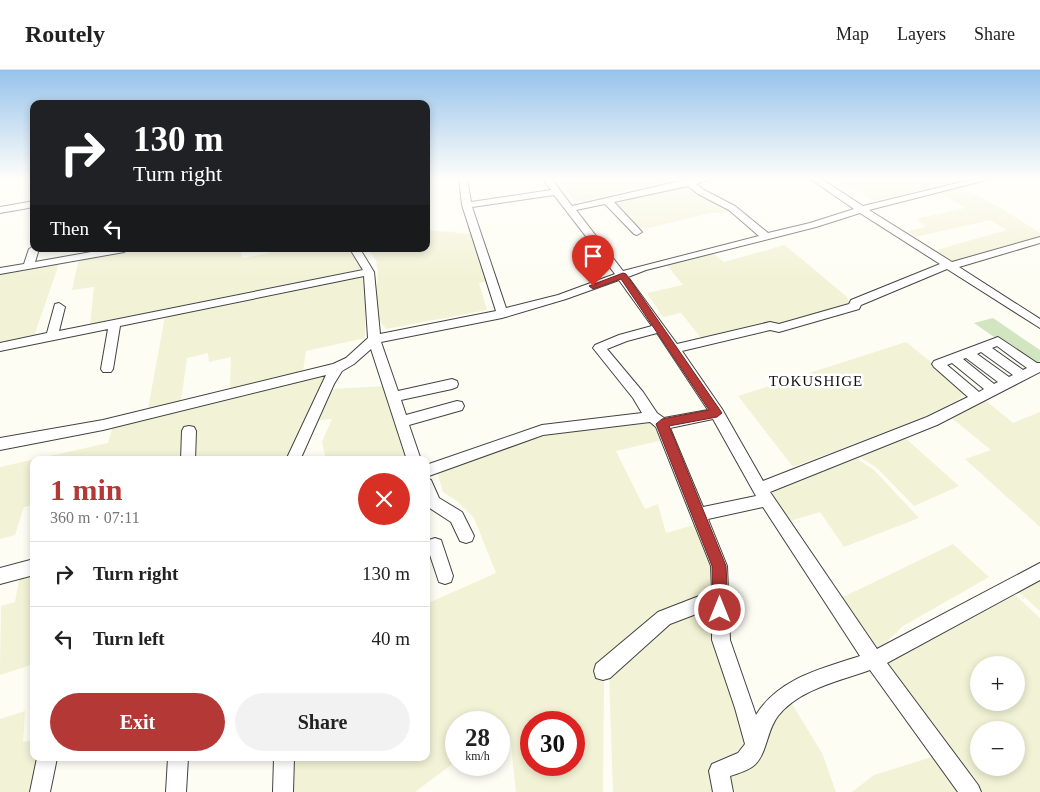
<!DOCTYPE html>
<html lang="en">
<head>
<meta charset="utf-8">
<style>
	:root { --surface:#fff; --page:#f2f2f2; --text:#222; --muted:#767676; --line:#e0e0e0; --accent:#b33836 }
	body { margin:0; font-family:Georgia,serif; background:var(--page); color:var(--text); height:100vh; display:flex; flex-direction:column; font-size:19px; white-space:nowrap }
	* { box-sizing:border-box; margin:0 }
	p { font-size:16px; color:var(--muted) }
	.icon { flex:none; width:28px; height:28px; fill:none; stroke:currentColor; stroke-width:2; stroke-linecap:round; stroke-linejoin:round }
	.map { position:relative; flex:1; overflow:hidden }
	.sheet { position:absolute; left:30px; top:386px; width:400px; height:305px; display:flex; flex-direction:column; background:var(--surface); border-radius:10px; box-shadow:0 2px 8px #0003 }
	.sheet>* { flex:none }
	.top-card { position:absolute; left:30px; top:30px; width:400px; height:152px; border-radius:10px; box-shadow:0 2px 8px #0003; background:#202124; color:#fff; overflow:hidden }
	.tools { position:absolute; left:970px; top:586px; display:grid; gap:10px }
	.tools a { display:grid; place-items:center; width:55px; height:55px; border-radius:50%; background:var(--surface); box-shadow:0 2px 8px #0003; font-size:25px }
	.speed { position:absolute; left:445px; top:641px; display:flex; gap:10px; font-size:25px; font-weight:700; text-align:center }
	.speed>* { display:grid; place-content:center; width:65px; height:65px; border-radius:50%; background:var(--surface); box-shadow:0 2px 8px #0003; line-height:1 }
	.speed small { font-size:12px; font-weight:400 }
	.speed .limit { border:8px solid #d22; background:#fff; color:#111 }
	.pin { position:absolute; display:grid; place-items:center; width:42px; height:42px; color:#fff; margin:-51px -21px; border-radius:50% 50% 50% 0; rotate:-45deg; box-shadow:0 0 5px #0007 }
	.pin .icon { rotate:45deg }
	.me { position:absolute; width:55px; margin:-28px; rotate:0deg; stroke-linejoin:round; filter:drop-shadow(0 0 4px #0008) }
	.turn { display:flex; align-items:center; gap:18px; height:105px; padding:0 20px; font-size:22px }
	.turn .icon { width:65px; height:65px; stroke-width:2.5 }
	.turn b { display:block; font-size:35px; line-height:42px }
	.then { display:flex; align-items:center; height:48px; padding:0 20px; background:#0003; gap:10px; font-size:19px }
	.round { display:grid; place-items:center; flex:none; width:52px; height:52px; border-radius:26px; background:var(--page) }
	.overview { display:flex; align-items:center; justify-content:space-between; height:85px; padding:0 20px }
	h1 { font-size:30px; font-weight:600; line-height:38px; color:var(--accent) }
	.button { display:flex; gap:10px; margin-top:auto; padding:10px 20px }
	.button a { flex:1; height:58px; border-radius:30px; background:var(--accent); color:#fff; font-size:20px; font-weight:600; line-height:58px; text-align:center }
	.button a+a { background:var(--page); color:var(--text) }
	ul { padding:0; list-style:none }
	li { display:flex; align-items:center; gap:15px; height:65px; padding:0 20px; border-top:1px solid var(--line) }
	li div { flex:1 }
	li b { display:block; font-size:19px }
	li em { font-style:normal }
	header { display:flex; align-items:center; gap:30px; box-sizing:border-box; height:70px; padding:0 25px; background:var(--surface); border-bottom:1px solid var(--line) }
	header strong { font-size:24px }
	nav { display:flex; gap:28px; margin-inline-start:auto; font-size:18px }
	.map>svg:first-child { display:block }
	.farmland { fill:#f2f2d6; fill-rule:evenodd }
	.green { fill:#d1e6c0 }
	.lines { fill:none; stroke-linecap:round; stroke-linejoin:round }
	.minor-casing { stroke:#434343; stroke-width:2 }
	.minor { fill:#fff; fill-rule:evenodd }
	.route { fill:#b33836; stroke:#742423 }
	.labels { text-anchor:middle; stroke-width:5; stroke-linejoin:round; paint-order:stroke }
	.quarter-label { font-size:15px; letter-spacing:1px; fill:#101010; stroke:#fff }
</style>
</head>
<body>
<header>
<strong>Routely</strong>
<nav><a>Map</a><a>Layers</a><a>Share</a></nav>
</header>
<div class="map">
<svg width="1040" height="722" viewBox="0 0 1040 722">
	<rect width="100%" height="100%" fill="#fefdf4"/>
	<path class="farmland" d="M556,108H694L644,116L575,133Z
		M831,108H971L874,131L850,116L846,117Z
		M688,114L733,142L710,143L645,159L638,157L614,130Z
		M961,117L999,137L1040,163V166L965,192L955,193L936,180L1007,160L990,150L915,167L908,161L926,157L916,149L966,138L940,123Z
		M427,160L474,164L491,211L479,213L487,240L386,259L379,250L376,233L378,202L376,190L367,179H426V173L429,172Z
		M785,175L847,227L849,233L780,255L767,254L701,268L681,243L663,247L647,223L683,215L666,194L712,183L724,192Z
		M132,179H241L242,188L269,183V179H352L364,199L90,255L94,217L72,220L79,188Z
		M60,191L34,266L0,273V202Z
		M366,205L368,240L365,241V268L306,281L303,301L230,319L231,287L209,292L208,283L187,288L181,331L148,339L165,246Z
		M906,272L968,322L956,331L922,348L793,397L738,326Z
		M333,301L288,390H34V435L24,437L15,465L0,469V397L108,373L113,355Z
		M385,316L410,390H326L322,372L332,349L319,350L333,319Z
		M985,330L1013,353L1040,342V457L965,389L991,380L949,346Z
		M647,351L656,355L663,370L616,381L645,439L658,434L666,463L697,454L713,499L709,522L665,540L597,593L604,612L603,722H516L510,665L499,668V652H456V691L415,722H294L295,688H426V534L496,503L474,448L457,431L443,422L437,402L541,363ZM531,652H574V695H531Z
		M903,366L959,416L914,436L877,398L858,386Z
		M853,386L874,400L919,448L844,477L820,442L790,451L773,425L774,418Z
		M953,474L989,507L903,556L877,581L839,529Z
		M34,500V594L0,605L1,536L15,532L20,504Z
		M1040,509V541L1019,522Z
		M1012,522L1040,548V722H982L885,593ZM979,595H1016V632H979ZM979,660H1016V698H979Z
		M716,537L742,647L745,676L736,683L711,692L717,722H613L609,603L674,550Z
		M792,634L822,683L836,722H735L730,706L755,695L764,659Z
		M25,641L23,672L34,670V688H40L34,722H0V649Z
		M935,686L962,722H852L874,705Z"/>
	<path class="green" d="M993,248L1040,280V291L1036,294L1030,292L974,253Z"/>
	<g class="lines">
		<g class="minor-casing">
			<path id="minor" d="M459,108H467L471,132L551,120L542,108H551L572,136L689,109L714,108L696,114L704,120L735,136L768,163L810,153L854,139L809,108H820L863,136L978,108H994L869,140L952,192L1040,167V173L959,197L1040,249V258L947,199L861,235L859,239L779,262L770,260L682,281L722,339L763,411L927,347L968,327L934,297L932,294L934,291L998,267L1037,293H1040V302L937,355L770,422L877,579L1040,493V510L887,593L978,715L981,722H958L870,600C840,611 799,619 778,646C766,661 767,687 752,697C746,701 737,704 730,706L733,722H713L709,701L712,694L738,683L745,674L735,638L712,570V538L670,554L610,608L603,610L596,608L594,601L596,594L658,542L712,521L711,496L656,357L650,352L543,365L426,407V395L542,355L642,343L633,328L593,278L595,275L619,265L652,256L619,210L566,229L502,248L381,272L398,321L452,309L457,311L458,314L457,317L452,319L401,330L406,345L457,331L462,332L464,336L462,340L409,355L421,390H407L371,279L354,294L342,301L334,314L300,390H286L326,305L103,360L0,380V368L103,350L333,294L346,288L368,268L364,206L120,256L113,299L111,302H103L101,299L108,259L0,281V273L47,263L55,234L59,233L65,237L59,261L363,200L350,179H360L374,202L380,264L496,241L462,135ZM688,116L698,124L729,140L759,166L623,201L576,140L605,134L634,164L637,165L642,162L614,132ZM554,125L615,204L558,225L506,238L472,137ZM860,143L940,194L851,230L849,234L779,254L770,252L677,274L628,207L646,200L816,157ZM657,263L708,340L664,348L657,343L643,322L607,279L627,271ZM997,276L1027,298L1023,300L992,278ZM981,282L1013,305L1009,307L977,284ZM966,288L998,312L994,314L963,289ZM952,293L984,319L979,322L947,295ZM713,349L756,426L703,437L670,358ZM763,437L860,586C821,599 779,608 756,645L730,570L727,496L708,449Z
				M34,131V137L0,143V137Z
				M34,176V179H39L35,192L108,179H129L124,182L0,204V198L24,194L29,179Z
				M189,356L194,357L196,361L195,390H181L182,361L184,357Z
				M426,408L431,410L439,428L462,442L474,466L472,471L466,473L460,471L451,452L428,437Z
				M435,468L441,470L453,506L451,512L445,514L439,512L430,485L426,486V471Z
				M34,489V505L0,514V498Z
				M37,688H57L50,722H30Z
				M168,688H188L186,722H166Z
				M274,688H294L293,722H273Z"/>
		</g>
		<use href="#minor" class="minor"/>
	</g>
	<linearGradient id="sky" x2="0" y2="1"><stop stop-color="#97c3eb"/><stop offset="0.52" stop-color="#fffefa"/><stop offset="1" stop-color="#fffefa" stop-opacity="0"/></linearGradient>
	<rect width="1040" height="209" fill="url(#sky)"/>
	<path class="route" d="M623,203L626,204L722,343L717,347L669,356L726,496L728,540L725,545L720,547L715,545L713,540L712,496L656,354L662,349L709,340L621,209L593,219L589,216Z"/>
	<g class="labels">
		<g class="quarter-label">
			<text x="816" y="316">TOKUSHIGE</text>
		</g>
	</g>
</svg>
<div class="tools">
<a>+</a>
<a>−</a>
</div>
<div class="speed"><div>28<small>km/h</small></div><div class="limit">30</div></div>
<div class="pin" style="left:593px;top:216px;background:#d93025"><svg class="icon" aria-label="arrive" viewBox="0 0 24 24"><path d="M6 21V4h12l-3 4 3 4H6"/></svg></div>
<svg class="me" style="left:720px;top:540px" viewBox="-20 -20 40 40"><circle r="17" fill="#b33836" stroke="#fff" stroke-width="3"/><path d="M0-11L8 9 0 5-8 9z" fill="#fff"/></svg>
<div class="top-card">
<div class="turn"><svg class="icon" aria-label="right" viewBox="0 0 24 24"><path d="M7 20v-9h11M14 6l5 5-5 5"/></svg><div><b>130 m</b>Turn right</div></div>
<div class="then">Then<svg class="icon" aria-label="left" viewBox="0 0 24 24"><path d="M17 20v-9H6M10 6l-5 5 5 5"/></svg></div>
</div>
<section class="sheet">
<div class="overview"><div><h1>1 min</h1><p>360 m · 07:11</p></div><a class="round" style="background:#d93025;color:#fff"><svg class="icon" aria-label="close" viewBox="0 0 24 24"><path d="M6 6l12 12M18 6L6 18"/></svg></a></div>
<ul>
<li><svg class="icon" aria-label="right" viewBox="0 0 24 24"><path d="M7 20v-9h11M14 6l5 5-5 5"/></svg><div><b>Turn right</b></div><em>130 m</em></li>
<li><svg class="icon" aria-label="left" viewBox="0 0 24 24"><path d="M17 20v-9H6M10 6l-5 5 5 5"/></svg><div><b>Turn left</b></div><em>40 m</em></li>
</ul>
<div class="button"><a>Exit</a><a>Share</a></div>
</section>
</div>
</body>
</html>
